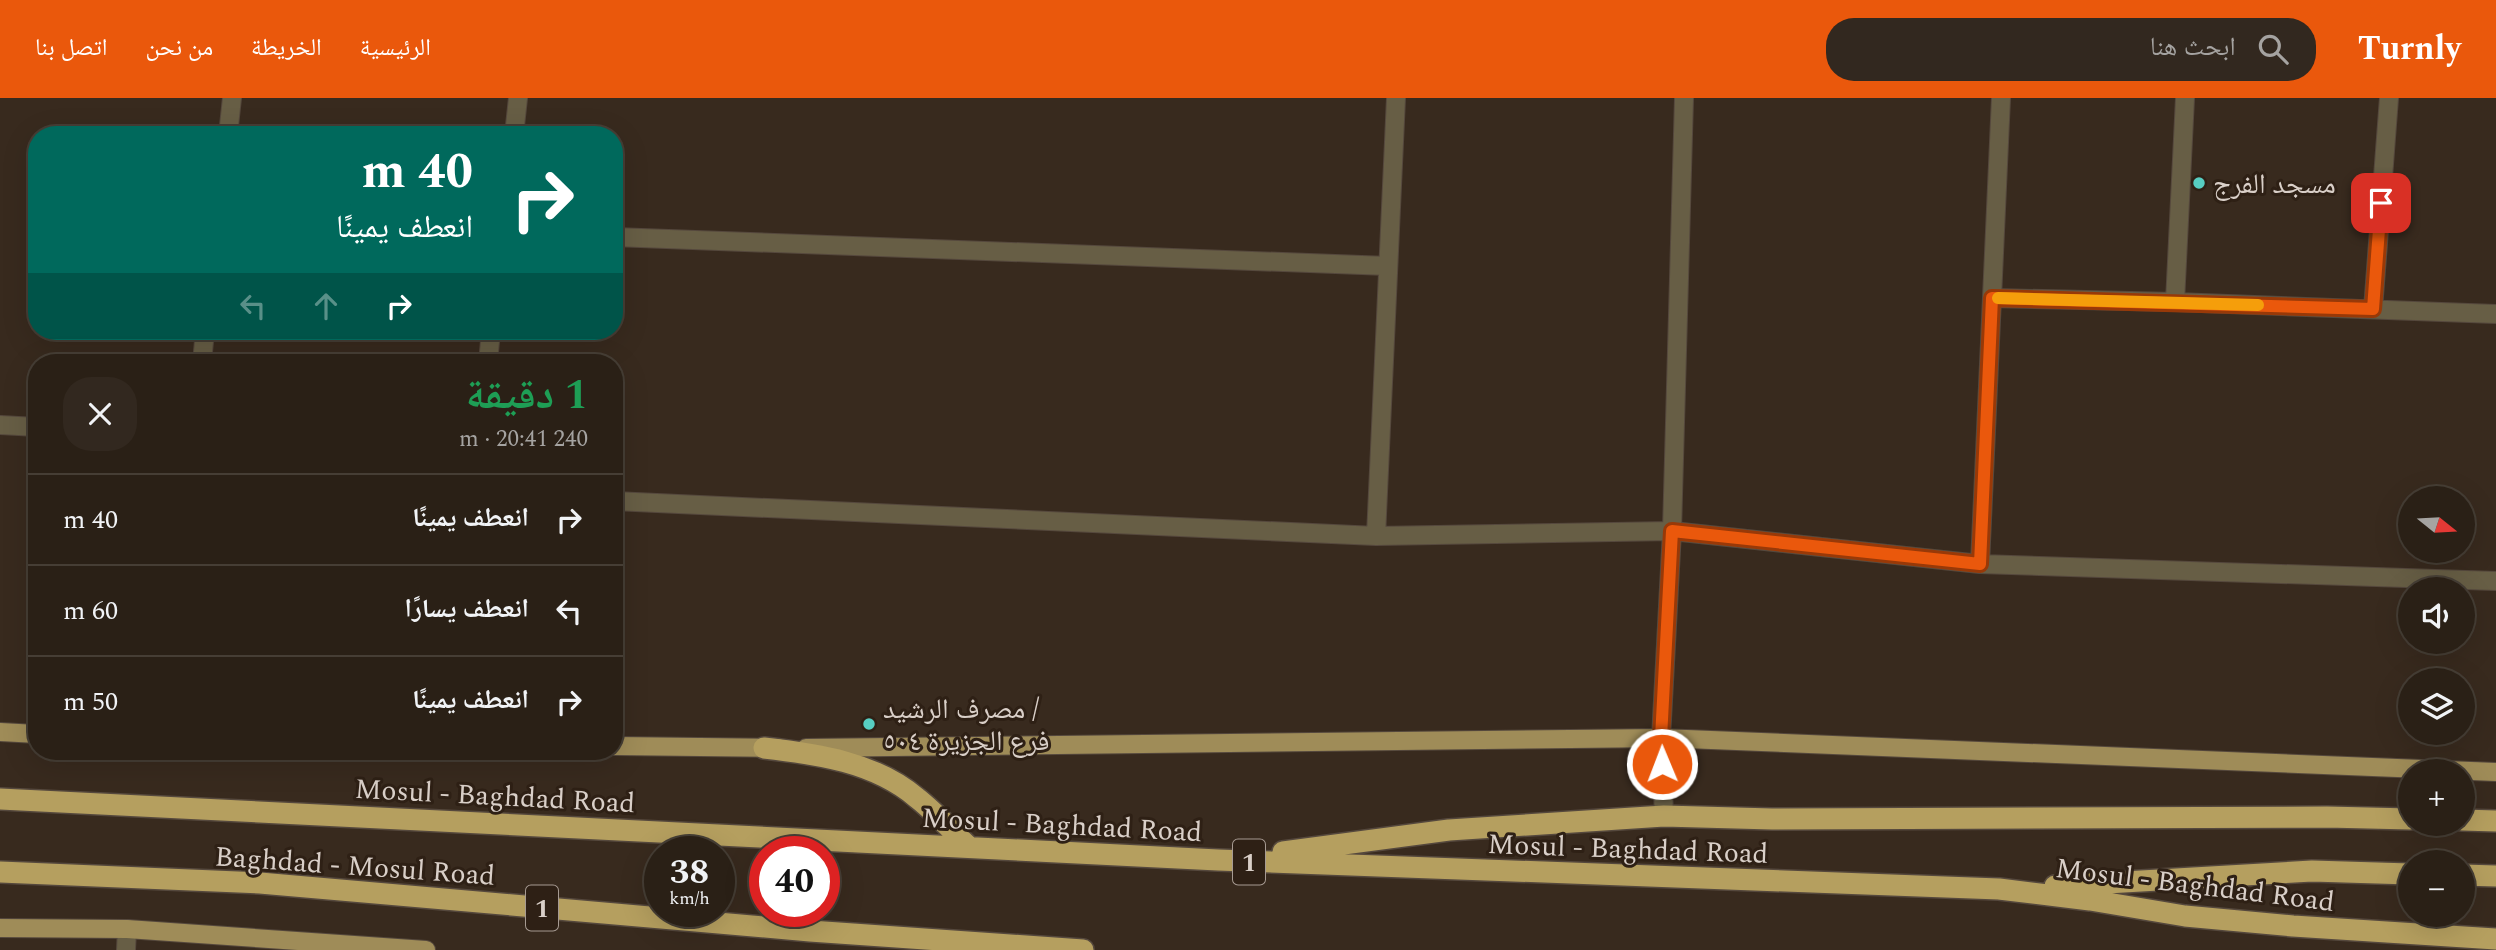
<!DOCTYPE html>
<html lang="ar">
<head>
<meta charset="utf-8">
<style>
	:root { --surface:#2a2016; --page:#32281f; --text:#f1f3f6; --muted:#a5a3a1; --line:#463e35; --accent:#ea580c }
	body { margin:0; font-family:Spectral,"Noto Naskh Arabic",serif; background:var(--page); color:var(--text); direction:rtl; height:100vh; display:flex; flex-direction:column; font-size:26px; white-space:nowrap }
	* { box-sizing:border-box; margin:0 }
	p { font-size:23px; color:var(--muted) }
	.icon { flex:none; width:38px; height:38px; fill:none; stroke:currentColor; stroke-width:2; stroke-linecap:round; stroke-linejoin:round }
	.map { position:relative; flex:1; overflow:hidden; direction:ltr }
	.drawer { position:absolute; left:28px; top:256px; width:595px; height:406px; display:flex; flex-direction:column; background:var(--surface); border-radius:28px; box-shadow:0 7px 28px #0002,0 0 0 2px var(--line); direction:rtl }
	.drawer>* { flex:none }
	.guide { position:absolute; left:28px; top:28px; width:595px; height:214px; border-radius:28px; box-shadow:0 7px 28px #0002,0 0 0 2px var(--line); direction:rtl; background:#00695c; color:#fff; overflow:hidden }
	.needle { width:46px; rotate:108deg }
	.controls { position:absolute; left:2398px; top:388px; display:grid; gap:14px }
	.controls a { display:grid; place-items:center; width:77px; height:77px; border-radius:50%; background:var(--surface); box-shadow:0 7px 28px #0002,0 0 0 2px var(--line); font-size:35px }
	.speed { position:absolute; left:644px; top:738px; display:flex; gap:14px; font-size:35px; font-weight:700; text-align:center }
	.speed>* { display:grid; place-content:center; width:91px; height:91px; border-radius:50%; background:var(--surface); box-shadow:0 7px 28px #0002,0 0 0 2px var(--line); line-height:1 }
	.speed small { font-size:18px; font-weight:400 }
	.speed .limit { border:10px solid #d22; background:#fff; color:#111 }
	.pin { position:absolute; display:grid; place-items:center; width:60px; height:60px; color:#fff; margin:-30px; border-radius:14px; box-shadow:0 4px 10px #0006 }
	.me { position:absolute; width:77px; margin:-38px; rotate:359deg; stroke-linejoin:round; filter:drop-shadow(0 0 5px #0008) }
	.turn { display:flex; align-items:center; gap:24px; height:147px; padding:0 35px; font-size:32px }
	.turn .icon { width:91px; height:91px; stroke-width:2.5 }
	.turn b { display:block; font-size:49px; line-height:60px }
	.lanes { display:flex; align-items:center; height:66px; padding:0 35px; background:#0003; justify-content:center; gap:35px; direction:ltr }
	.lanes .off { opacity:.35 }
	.round { display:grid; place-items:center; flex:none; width:74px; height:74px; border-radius:28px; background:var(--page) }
	.summary { display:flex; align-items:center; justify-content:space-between; height:119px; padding:0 35px }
	h1 { font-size:42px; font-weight:700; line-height:52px; color:#1e9e55 }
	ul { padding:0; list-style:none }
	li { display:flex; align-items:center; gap:21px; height:91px; padding:0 35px; border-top:2px solid var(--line) }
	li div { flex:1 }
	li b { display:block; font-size:26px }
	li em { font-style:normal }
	header { display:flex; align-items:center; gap:42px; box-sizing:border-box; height:98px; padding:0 35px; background:var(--accent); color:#fff }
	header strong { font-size:33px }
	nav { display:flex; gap:38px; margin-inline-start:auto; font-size:24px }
	.search { width:490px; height:63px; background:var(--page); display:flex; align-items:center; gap:18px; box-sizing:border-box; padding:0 24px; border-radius:28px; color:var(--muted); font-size:26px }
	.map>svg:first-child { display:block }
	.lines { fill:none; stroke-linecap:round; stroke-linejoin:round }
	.minor-casing { stroke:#55483d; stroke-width:20 }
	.major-casing { stroke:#55483d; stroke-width:20 }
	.highway-casing { stroke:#55483d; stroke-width:24 }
	.minor { stroke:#675e45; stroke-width:18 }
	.major { stroke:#9f8c58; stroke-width:18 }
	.highway { stroke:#b59f5f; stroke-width:21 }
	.route-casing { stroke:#983908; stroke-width:18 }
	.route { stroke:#ea580c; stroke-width:12 }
	.slow { stroke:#f59e0b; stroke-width:12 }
	.poi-dot { fill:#57cec2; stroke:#2e2015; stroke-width:2.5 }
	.labels { text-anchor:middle; stroke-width:6; stroke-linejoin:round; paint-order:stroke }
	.shield { fill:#2e2015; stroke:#a69a92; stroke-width:2 }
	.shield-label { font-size:26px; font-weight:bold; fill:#d9cfc8 }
	.poi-label { font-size:28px; fill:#d9cfc8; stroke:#2e2015; text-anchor:start }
	.street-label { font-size:28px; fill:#d9cfc8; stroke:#2e2015 }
</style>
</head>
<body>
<header>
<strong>Turnly</strong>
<div class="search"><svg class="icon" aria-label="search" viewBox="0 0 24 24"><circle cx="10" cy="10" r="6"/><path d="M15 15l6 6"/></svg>ابحث هنا</div>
<nav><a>الرئيسية</a><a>الخريطة</a><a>من نحن</a><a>اتصل بنا</a></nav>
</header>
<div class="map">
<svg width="2496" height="852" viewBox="0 0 2496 852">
	<rect width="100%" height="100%" fill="#382a1e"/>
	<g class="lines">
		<g class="minor-casing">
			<path id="minor" d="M228,37L232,0
				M514,37L518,0
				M614,139L1388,168
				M1992,200L2175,204L2496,216
				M2175,204L2185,0
				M2373,211L2389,0
				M202,264L205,233
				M488,264L491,233
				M0,327L37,329
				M614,403L1376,438L1672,433L1980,466L2496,483
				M1376,438L1396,0
				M1980,466L2001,0
				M1664,718L1661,640L1672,433L1684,0
				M126,852L127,831"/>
		</g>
		<g class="major-casing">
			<path id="major" d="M0,634L37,636
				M614,648L778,650
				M806,650L1661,640L2496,674
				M0,830L127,831L426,852"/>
		</g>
		<g class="highway-casing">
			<path id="highway" d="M764,650C817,656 875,664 917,700C935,714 951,732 968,748
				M0,701L1218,762L1999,791L2090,802L2185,818L2293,828L2496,841
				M2462,722L2496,723
				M1283,754L1449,732L1664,718L1772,721L2327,719L2410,721
				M0,774L260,785L810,833L1083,852
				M2462,777L2496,778
				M2055,788L2312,773L2410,776"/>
		</g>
		<use href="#minor" class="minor"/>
		<use href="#major" class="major"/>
		<use href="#highway" class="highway"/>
	</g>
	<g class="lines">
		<g class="route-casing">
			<path id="route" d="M1662,666L1661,640L1672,433L1980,466L1992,200L2373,211L2381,105"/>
		</g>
		<use href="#route" class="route"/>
		<path class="slow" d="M1998,200L2258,207"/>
	</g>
	<g class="poi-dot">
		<circle cx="2199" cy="85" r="7"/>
		<circle cx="869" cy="626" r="7"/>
	</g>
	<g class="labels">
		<g class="shield">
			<rect x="1233" y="741.5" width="32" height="45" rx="5"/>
			<rect x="526" y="787.5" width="32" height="45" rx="5"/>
		</g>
		<g class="shield-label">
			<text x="1249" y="773">1</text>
			<text x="542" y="819">1</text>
		</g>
		<g class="poi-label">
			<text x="2213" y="95">مسجد الفرج</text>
			<text x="883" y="620">مصرف الرشيد /<tspan x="883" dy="32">فرع الجزيرة ٥٠٤</tspan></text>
		</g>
		<g class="street-label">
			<text transform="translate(495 697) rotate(3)" y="10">Mosul - Baghdad Road</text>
			<text transform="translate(1062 726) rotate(3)" y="10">Mosul - Baghdad Road</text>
			<text transform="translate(1628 750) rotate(2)" y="10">Mosul - Baghdad Road</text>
			<text transform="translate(355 767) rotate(4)" y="10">Baghdad - Mosul Road</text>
			<text transform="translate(2195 786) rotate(7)" y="10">Mosul - Baghdad Road</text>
		</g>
	</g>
</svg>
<div class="controls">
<a><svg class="needle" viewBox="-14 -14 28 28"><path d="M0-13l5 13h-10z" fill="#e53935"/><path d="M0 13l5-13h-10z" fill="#a5a3a1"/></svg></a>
<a><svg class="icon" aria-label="sound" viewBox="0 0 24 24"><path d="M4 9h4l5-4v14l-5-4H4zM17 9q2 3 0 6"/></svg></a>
<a><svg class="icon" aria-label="layers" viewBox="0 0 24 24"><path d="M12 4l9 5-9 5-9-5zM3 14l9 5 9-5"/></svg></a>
<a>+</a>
<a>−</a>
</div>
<div class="speed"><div>38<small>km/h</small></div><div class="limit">40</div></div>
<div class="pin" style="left:2381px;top:105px;background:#d93025"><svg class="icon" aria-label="arrive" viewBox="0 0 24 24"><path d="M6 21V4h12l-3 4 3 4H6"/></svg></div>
<svg class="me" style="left:1662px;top:666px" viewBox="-20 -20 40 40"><circle r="17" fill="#ea580c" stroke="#fff" stroke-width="3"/><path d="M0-11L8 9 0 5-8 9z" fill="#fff"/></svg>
<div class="guide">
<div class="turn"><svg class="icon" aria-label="right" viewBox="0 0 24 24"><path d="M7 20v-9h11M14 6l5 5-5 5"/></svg><div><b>40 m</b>انعطف يمينًا</div></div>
<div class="lanes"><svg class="icon off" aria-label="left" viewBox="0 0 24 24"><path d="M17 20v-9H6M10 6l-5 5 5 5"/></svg><svg class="icon off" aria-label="ahead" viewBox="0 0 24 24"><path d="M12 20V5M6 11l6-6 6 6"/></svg><svg class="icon" aria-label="right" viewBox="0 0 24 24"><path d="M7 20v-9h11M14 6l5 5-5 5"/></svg></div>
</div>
<section class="drawer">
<div class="summary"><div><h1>1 دقيقة</h1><p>240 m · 20:41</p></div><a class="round"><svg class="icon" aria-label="close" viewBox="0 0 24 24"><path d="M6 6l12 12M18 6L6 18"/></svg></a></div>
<ul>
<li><svg class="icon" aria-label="right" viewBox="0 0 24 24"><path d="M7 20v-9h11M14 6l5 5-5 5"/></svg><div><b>انعطف يمينًا</b></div><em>40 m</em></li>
<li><svg class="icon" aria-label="left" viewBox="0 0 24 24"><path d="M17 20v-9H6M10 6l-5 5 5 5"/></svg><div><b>انعطف يسارًا</b></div><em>60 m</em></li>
<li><svg class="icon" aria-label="right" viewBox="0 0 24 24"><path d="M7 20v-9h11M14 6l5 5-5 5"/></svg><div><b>انعطف يمينًا</b></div><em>50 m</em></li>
</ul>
</section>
</div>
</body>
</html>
